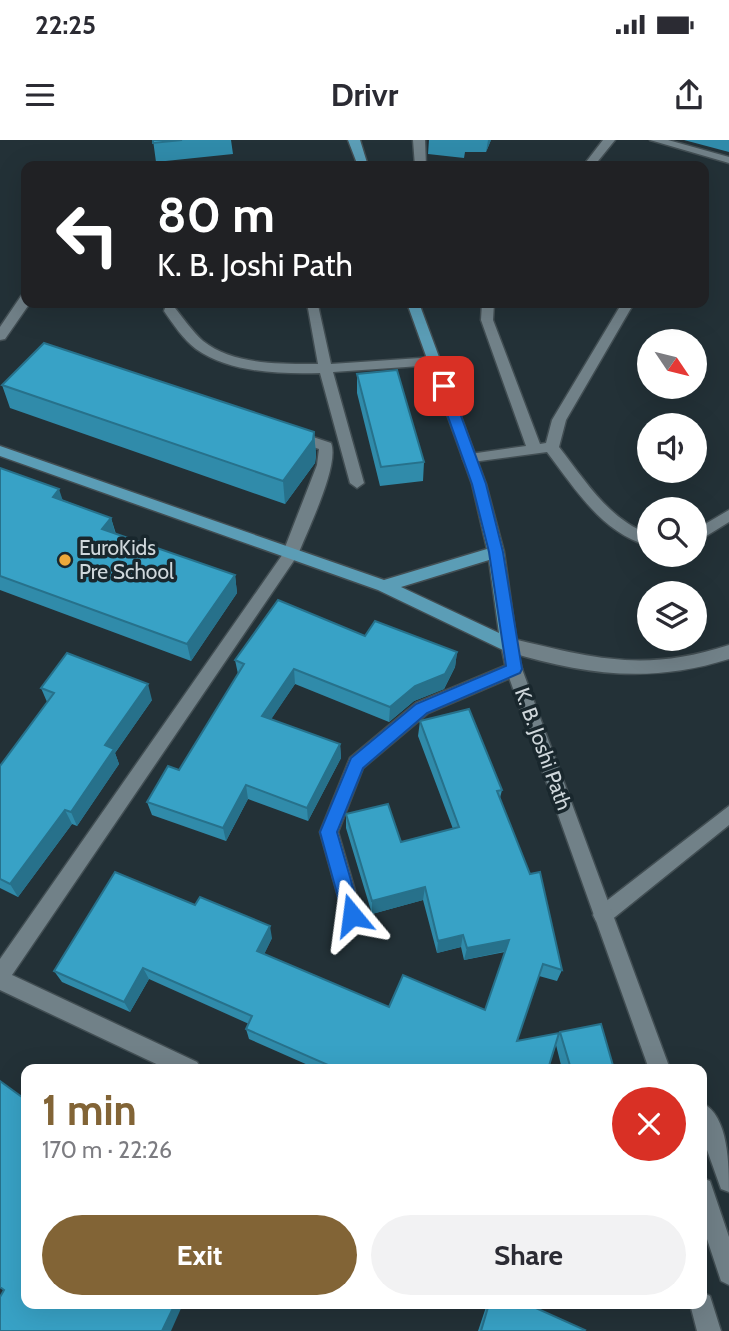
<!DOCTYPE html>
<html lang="en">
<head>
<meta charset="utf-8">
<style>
	:root { --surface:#fff; --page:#f2f2f3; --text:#2b2b33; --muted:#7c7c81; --accent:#826436 }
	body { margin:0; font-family:Cabin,sans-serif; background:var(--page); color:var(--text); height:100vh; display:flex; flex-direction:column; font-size:26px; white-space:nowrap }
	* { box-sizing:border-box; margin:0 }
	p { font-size:23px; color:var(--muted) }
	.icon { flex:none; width:38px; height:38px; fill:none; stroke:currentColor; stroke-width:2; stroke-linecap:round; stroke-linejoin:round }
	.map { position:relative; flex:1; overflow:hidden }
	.details { position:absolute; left:21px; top:924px; width:686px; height:245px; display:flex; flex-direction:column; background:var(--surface); border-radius:14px; box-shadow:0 7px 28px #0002 }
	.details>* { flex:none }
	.guide { position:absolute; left:21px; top:21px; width:688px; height:147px; border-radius:14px; box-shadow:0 7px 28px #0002; background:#202124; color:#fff; overflow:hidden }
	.needle { width:46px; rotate:125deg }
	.tools { position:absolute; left:637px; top:189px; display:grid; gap:14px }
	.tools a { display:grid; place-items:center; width:70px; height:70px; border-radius:50%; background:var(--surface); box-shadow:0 7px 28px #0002; font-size:35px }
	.pin { position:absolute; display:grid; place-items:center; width:60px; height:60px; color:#fff; margin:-30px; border-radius:14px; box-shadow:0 4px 10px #0006 }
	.me { position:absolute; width:77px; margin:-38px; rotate:344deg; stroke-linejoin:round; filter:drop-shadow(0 0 5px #0008) }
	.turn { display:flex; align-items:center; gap:24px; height:147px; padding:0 21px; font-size:32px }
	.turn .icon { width:91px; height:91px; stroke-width:2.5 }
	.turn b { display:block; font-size:49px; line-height:60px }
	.round { display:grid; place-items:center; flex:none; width:74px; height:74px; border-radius:37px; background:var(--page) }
	.overview { display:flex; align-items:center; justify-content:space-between; height:119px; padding:0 21px }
	h1 { font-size:42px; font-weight:800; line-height:52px; color:var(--accent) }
	.button { display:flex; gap:14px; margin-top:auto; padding:14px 21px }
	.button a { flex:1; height:80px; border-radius:42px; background:var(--accent); color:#fff; font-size:28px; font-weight:800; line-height:80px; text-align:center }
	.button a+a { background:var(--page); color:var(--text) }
	.status { display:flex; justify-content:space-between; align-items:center; height:49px; padding:0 35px; background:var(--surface); direction:ltr }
	.status svg { height:19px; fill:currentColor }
	header { display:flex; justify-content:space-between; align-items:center; height:91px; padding:0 21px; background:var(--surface); font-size:32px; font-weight:800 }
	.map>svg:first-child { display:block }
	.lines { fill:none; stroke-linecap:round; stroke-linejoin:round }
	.service-casing { stroke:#424e53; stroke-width:3 }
	.minor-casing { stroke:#424e53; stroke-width:3 }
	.tertiary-casing { stroke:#424e53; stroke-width:3 }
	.secondary-casing { stroke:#424e53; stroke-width:3 }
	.primary-casing { stroke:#424e53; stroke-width:3 }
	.service { fill:#718188; fill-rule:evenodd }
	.minor { fill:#718188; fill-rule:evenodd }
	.tertiary { fill:#718188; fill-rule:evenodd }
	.secondary { fill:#718188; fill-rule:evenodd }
	.primary { fill:#5b9db6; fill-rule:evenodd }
	.wall { fill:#308baa }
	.shaded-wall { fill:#27718b }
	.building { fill:#38a2c6; stroke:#27718b; stroke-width:2 }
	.route { fill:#1a73e8; stroke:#114b97; stroke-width:2 }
	.poi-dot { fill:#eca93a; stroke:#19272d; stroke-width:2.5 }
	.labels { text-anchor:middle; stroke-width:7; stroke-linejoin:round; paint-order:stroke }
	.poi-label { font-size:21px; fill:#cfd7db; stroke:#19272d; text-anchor:start }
	.street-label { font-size:21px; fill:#cfd7db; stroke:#19272d }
</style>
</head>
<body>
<div class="status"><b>22:25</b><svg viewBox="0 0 49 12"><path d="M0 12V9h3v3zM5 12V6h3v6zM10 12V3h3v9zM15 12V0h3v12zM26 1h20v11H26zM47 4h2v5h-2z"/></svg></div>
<header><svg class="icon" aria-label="menu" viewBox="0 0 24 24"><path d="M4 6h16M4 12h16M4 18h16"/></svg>Drivr<svg class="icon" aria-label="share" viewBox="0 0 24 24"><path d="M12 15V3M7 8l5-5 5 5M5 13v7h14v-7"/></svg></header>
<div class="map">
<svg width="729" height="1191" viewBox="0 0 729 1191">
	<rect width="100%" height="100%" fill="#233137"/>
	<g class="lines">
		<g class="service-casing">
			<path id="service" d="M413,0H425L426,26H415Z
				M603,0H615L594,26H583Z
				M650,0H668L729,17V23Z
				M26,155V163H30L5,199L0,200V187L21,156Z
				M307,163L318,165L331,224L435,217L442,221L435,225L333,232L364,343L357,348L350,343L320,233C280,234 230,233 196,209C183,199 173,184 164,171L165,168H175C184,179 192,191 203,201C233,225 281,224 318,224Z
				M482,163H494L493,180L540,304L546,303L552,280L622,163H634L566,280L559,307C585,340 608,379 649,394V406C601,392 576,350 547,312L465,323L463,319L470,314L526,306L481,180Z
				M292,290L331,303C340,325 307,391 298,415L290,421L282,415L317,325L319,309L287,298L285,295Z
				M729,370V382L695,403V390Z"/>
		</g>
		<g class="minor-casing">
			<path id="minor" d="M290,409L295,411L298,415L295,419L12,835L197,922L201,929H167L0,850V819L285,411Z
				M514,522L520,524L522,529L520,534L428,573L363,628L338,692L362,775L359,781L352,784L345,781L320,692L350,618L416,563Z
				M729,666V685L610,781L603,784L596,781L593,775L596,769Z
				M702,963C729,975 729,1027 729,1052L721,1049L702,996Z
				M702,1152L710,1156L721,1191H697L690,1164H702Z"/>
		</g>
		<g class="tertiary-casing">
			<path id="tertiary" d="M509,498L515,500L522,529L670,929H649L506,529L501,505L503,500Z
				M702,1038L710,1041L729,1097V1145L721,1141L702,1084Z"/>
		</g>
		<g class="secondary-casing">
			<path id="secondary" d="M509,498C594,518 643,533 729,505V519C650,544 582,535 503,510L501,505L503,500Z"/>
		</g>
		<g class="primary-casing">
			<path id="primary" d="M348,0H360L368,26H358Z
				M407,163H419L486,344L504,412L517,505L515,510H503L378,450L0,316V306L384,440L487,409L472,344ZM489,420L499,493L401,447Z"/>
		</g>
		<use href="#service" class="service"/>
		<use href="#minor" class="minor"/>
		<use href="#tertiary" class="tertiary"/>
		<use href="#secondary" class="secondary"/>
		<use href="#primary" class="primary"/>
	</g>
	<path class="wall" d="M153,0H231L233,14L156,22Z
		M429,0H491L486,12H465L464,18L428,14Z
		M684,0H729V12Z
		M357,234L424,322L423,341L380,346L357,253Z
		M2,245L314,292L316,315L315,323L285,364L10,268Z
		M0,328L63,360L111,378L116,394L235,435L237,453L191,521L0,450Z
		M365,496L457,512L455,527L444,549L414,561L389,582L295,544L271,579L340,604L341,618L308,681L248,659L226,701L152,675L147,662L179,630L238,534L235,520Z
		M41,548L152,560L115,613L119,624L77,686L72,684L18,757L0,748V626L47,562Z
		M420,581L502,650L500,658L562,830L557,841L539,836L517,901L558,896L560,892L614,929H562L556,905L548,929H317L249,899L246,889L249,884L149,839L130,872L62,842L54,831L272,798L264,814L389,867L485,870L505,812L464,820L461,807L437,813L423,760L372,774L346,688V674L401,702L453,689L418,596Z
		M487,1164H527L584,1191H478Z"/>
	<path class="shaded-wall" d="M488,0H491L486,12Z
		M314,292L316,315L315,323L285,364L283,341Z
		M59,349L65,367L53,357Z
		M111,378L116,396L102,389Z
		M235,435L237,453L191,521L187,504Z
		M457,512L455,527L444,549L414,561L389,582L390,567Z
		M294,529L295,544L264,590L262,576Z
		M148,544L152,560L115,613L119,624L77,686L71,672L105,605Z
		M340,604L341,618L308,681L307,668Z
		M246,645L248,659L226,701L223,688Z
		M65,670L72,684L18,757L10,744Z
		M425,747L423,760L372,774V761Z
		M270,786L272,798L260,823L257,811Z
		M463,795L461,807L437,813L438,801Z
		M509,800L506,811L464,820L467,808Z
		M143,828L149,839L130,872L124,862Z
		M175,1164H183L171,1191H162Z"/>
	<path class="building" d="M153,0H182L153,3Z
		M44,203L314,292L313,300L283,341L2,245Z
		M397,230L424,322L381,327L357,234Z
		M0,328L59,349L53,357L111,378L102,389L235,435L187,504L0,436Z
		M278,460L365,496L375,481L457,512L445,534L415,546L390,567L294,529L262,576L340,604L307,668L246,645L223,688L147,662L168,626L179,630L244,524L235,520Z
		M67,513L148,544L105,605L114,609L71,672L65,670L10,744L0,739V626L54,553L41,548Z
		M469,569L502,650L497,651L530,734L540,732L562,830L543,824L517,901L559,893L548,929H337L246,889L252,876L143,828L124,862L54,831L115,732L195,765L200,757L270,786L257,811L389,867L403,835L485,870L509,800L467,808L463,795L438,801L425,747L372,761L346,674L388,664L401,702L459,687L420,581Z
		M601,884L614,929H571L560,892Z
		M0,941L26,960V1164H175L162,1191H0V1157L4,1150L0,1147Z
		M489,1164H527L585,1190L584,1191H481Z"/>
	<path class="route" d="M444,241L450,246L486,344L503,412L522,529L520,533L427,573L363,628L337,692L361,775L358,781L352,783L346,781L343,775L320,692L351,618L416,564L506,526L489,412L472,344L437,246Z"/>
	<circle class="poi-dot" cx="65" cy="420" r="7"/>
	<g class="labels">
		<g class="poi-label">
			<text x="79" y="415">EuroKids<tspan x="79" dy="24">Pre School</tspan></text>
		</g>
		<g class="street-label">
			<text transform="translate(543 609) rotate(70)" y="7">K. B. Joshi Path</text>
		</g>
	</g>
</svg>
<div class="tools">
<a><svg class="needle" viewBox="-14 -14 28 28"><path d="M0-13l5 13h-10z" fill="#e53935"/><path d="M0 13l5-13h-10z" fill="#7c7c81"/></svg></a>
<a><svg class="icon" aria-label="sound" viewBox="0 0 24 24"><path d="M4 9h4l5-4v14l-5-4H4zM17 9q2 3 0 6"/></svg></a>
<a><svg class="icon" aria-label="search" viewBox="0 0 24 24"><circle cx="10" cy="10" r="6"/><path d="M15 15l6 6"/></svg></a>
<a><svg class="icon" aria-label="layers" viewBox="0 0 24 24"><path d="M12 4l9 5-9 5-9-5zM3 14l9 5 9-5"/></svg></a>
</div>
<div class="pin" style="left:444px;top:246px;background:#d93025"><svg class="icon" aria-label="arrive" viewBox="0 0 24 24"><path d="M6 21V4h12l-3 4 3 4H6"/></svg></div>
<svg class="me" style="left:352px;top:775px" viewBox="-20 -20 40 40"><path d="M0-17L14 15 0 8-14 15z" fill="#1a73e8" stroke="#fff" stroke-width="4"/></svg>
<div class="guide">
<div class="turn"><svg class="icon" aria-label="left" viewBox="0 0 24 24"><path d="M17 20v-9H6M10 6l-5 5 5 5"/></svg><div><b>80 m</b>K. B. Joshi Path</div></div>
</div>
<section class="details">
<div class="overview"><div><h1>1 min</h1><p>170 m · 22:26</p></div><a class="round" style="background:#d93025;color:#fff"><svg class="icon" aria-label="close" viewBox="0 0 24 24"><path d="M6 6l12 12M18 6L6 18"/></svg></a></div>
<div class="button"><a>Exit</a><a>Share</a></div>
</section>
</div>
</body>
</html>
